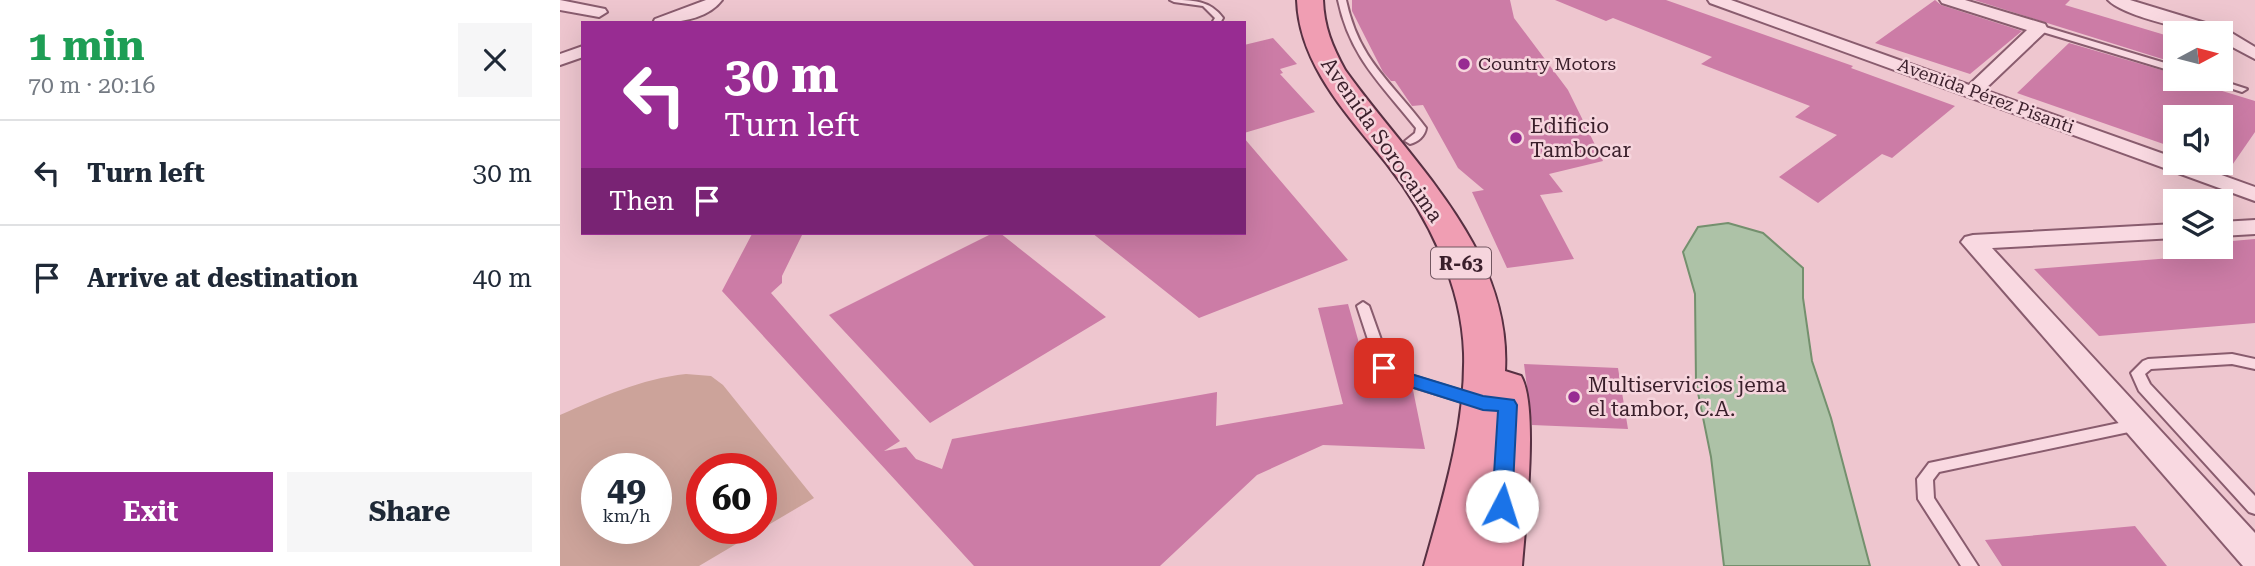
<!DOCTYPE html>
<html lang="en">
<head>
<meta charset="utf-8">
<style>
	:root { --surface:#fff; --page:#f6f6f7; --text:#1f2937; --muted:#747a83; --line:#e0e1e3; --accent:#982c92 }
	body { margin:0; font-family:"Roboto Serif",serif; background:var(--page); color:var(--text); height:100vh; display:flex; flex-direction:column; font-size:26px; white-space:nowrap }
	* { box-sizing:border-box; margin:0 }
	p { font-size:23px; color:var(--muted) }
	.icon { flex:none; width:38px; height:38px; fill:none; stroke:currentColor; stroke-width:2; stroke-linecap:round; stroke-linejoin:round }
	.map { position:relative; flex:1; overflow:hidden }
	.sheet { display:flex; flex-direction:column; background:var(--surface); width:560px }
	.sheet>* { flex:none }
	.top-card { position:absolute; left:21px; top:21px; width:665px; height:214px; border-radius:0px; box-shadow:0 7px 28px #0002; background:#982c92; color:#fff; overflow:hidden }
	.needle { width:46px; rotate:83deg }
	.controls { position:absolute; left:1603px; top:21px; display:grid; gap:14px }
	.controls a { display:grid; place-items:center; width:70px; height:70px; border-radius:0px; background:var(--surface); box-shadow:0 7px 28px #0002; font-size:35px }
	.speed { position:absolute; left:21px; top:453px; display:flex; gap:14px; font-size:35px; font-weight:700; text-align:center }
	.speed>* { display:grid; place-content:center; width:91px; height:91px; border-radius:50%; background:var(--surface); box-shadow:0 7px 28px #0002; line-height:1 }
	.speed small { font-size:18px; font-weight:400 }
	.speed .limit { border:10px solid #d22; background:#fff; color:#111 }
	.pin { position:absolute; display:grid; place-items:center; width:60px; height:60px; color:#fff; margin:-30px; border-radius:14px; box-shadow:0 4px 10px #0006 }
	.me { position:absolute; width:77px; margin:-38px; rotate:5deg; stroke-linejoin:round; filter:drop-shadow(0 0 5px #0008) }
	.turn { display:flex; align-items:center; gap:24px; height:147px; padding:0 28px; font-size:32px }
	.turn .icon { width:91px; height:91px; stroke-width:2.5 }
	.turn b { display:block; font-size:49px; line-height:60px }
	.then { display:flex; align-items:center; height:66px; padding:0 28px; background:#0003; gap:14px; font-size:26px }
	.round { display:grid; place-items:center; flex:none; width:74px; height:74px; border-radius:0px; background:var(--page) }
	.summary { display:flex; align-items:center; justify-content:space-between; height:119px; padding:0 28px }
	h1 { font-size:42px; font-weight:700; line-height:52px; color:#1e9e55 }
	.cta { display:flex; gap:14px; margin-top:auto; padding:14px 28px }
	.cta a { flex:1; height:80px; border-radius:0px; background:var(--accent); color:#fff; font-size:28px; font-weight:700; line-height:80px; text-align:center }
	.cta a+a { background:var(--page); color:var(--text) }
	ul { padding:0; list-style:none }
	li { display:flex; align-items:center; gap:21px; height:105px; padding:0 28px; border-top:2px solid var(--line) }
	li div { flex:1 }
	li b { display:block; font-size:26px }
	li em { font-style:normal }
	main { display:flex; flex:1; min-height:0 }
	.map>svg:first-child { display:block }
	.green { fill:#cca39a; fill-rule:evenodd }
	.water { fill:#adc2a7; stroke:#74906e; stroke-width:2 }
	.building { fill:#cc7ca6 }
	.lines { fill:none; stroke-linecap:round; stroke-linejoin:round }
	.service-casing { stroke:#895c6e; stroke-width:4 }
	.minor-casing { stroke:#895c6e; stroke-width:4 }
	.primary-casing { stroke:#573042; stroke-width:4 }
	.service { fill:#f9d9e1; fill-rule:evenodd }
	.minor { fill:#f9d9e1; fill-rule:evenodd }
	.primary { fill:#f09eb3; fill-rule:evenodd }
	.route { fill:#1a73e8; stroke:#114b97; stroke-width:2 }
	.poi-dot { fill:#982c92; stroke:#f6d5dd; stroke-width:2.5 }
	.labels { text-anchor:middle; stroke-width:5; stroke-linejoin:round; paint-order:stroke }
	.far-poi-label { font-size:18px; fill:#3a1f2b; stroke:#f6d5dd; text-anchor:start }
	.far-street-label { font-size:18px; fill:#3a1f2b; stroke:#f6d5dd }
	.shield { fill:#f6d5dd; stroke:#725660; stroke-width:2 }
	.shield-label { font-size:19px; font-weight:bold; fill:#3a1f2b }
	.poi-label { font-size:21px; fill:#3a1f2b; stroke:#f6d5dd; text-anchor:start }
	.street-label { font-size:21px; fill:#3a1f2b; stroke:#f6d5dd }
</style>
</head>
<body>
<main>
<section class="sheet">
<div class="summary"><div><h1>1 min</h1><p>70 m · 20:16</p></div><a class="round"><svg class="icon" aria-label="close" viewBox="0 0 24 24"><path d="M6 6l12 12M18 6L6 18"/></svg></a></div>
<ul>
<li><svg class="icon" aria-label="left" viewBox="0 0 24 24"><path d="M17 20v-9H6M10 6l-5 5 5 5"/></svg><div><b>Turn left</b></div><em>30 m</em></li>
<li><svg class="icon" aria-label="arrive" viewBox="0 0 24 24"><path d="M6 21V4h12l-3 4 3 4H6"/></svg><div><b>Arrive at destination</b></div><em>40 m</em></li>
</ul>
<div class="cta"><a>Exit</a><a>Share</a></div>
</section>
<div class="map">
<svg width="1695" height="566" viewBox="0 0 1695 566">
	<rect width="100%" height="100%" fill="#eec6cf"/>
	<path class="green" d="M126,374L151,376L163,385L254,498L139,566H0V415C41,397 81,379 126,374ZM37,469H96V528H37ZM142,469H201V528H142Z"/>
	<path class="water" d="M1168,223L1203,233L1243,268V298L1252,361L1271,418L1310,566H1164L1151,457L1136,383L1135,294L1123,252L1138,227Z"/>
	<path class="building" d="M792,0H950L954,18L1008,90L1043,161L989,174L1003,192L980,195L1014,259L947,268L912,192L924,190L898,168L863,105L852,106L835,81H831L823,72L792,11Z
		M995,0H1106L1293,66L1291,68L1395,106L1332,158L1322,154L1258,203L1219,177L1277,135L1235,117L1250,106L1141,64L1152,57L1053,18L1046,21Z
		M1375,0L1381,5L1462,31L1410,74L1315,43Z
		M1414,0H1510L1505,5L1615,38V63Z
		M713,38L737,64L720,69L723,73L720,74L755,112L684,133V45Z
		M1509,43L1615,74V79H1623L1695,101V132L1666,174L1661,172V117H1615V148L1457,93Z
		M684,138L788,260L639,318L532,233H684Z
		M197,233H243L222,276V283L211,293L340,441L324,451L346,447L356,459L382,469L392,439L657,392L656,426L783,404L758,308L788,304L813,393L853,390L865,449L763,445L697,475L600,566H414L162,291L192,234Z
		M433,233H440L546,317L370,423L269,315Z
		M1695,239V323L1539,336L1474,269L1636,256L1625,247H1661V242Z
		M964,364L1058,368L1068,429L972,425Z
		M1575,526L1607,566H1442L1425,540Z"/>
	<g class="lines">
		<g class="service-casing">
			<path id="service" d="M610,0C632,0 650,0 663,18L660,23H652L655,18L643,6L614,2Z
				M778,0H786C799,61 831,81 866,128C865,136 858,142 850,144L845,141L855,133L856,128C821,84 790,57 778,0Z
				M1476,26H1482L1615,66V72L1476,30Z
				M1642,79H1656L1687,89L1682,92Z
				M803,302L809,306L830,365L837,371L921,397L923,401L921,405L916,406L827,379L817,367L797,306Z
				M1672,354L1695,359V369L1672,364L1591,369L1585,374L1590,384L1695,496V514L1689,512L1579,391L1571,373L1583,361L1588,359Z
				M1578,419L1583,421L1585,425L1583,429L1379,472L1373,480L1374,498L1418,566H1401L1358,499L1357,479L1369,463Z"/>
		</g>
		<g class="minor-casing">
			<path id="minor" d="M0,0L45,9L47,12L39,17L0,10Z
				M146,0H162C147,20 116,23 93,23L95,19Z
				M1148,0H1171L1409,85L1467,30L1382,3L1380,0H1405L1485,24L1487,28L1485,32L1424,90L1615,158V163H1628L1695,187V201L1150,3Z
				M1548,0H1570L1665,29L1695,47V59L1661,41V33C1637,33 1564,17 1548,0Z
				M23,46V57L0,65V54Z
				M1695,220V234L1661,236V222Z
				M1615,224V238L1432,248L1695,533V566H1683L1401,242L1405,237L1413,235Z"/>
		</g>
		<g class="primary-casing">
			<path id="primary" d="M737,0H763C764,27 772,46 785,70C849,160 952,249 945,371L961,376C979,407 965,525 962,566H864C883,498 906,424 904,353C902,285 868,216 827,164C788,115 739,65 737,0Z"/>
		</g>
		<use href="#service" class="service"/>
		<use href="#minor" class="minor"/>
		<use href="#primary" class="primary"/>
	</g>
	<path class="route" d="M824,361L838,370L923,396L954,400L957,405L952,506L949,512L942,514L934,512L932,506L938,411L923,410L826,379L815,368L818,363Z"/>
	<g class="poi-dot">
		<circle cx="904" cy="64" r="7"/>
		<circle cx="956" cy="138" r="7"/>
		<circle cx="1014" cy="397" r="7"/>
	</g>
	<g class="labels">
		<g class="far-poi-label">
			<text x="918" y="70">Country Motors</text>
		</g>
		<g class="far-street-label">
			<text transform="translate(1426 96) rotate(20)" y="6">Avenida Pérez Pisanti</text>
		</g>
		<rect class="shield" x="871" y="247.5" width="60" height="31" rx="5"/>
		<g class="shield-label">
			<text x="901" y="270">R-63</text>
		</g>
		<g class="poi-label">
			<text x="970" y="133">Edificio<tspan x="970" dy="24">Tambocar</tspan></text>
			<text x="1028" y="392">Multiservicios jema<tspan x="1028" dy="24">el tambor, C.A.</tspan></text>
		</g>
		<g class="street-label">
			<text transform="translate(822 140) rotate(55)" y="7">Avenida Sorocaima</text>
		</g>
	</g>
</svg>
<div class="controls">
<a><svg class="needle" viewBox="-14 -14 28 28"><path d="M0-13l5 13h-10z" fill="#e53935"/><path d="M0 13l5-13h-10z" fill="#747a83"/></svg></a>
<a><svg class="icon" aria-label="sound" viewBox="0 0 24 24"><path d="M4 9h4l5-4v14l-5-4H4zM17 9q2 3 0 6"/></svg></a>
<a><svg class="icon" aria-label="layers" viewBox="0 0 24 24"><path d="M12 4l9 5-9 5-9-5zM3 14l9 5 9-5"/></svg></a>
</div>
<div class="speed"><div>49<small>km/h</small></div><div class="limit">60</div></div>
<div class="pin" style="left:824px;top:368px;background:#d93025"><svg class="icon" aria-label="arrive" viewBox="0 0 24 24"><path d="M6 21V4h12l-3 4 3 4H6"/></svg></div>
<svg class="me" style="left:942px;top:506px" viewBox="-20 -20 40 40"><circle r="19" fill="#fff"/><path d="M0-13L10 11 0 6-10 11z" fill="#1a73e8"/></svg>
<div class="top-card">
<div class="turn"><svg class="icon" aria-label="left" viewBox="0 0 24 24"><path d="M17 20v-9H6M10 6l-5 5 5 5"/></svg><div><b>30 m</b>Turn left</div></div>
<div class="then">Then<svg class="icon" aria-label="arrive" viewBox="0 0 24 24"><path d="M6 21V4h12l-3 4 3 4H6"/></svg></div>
</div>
</div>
</main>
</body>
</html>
